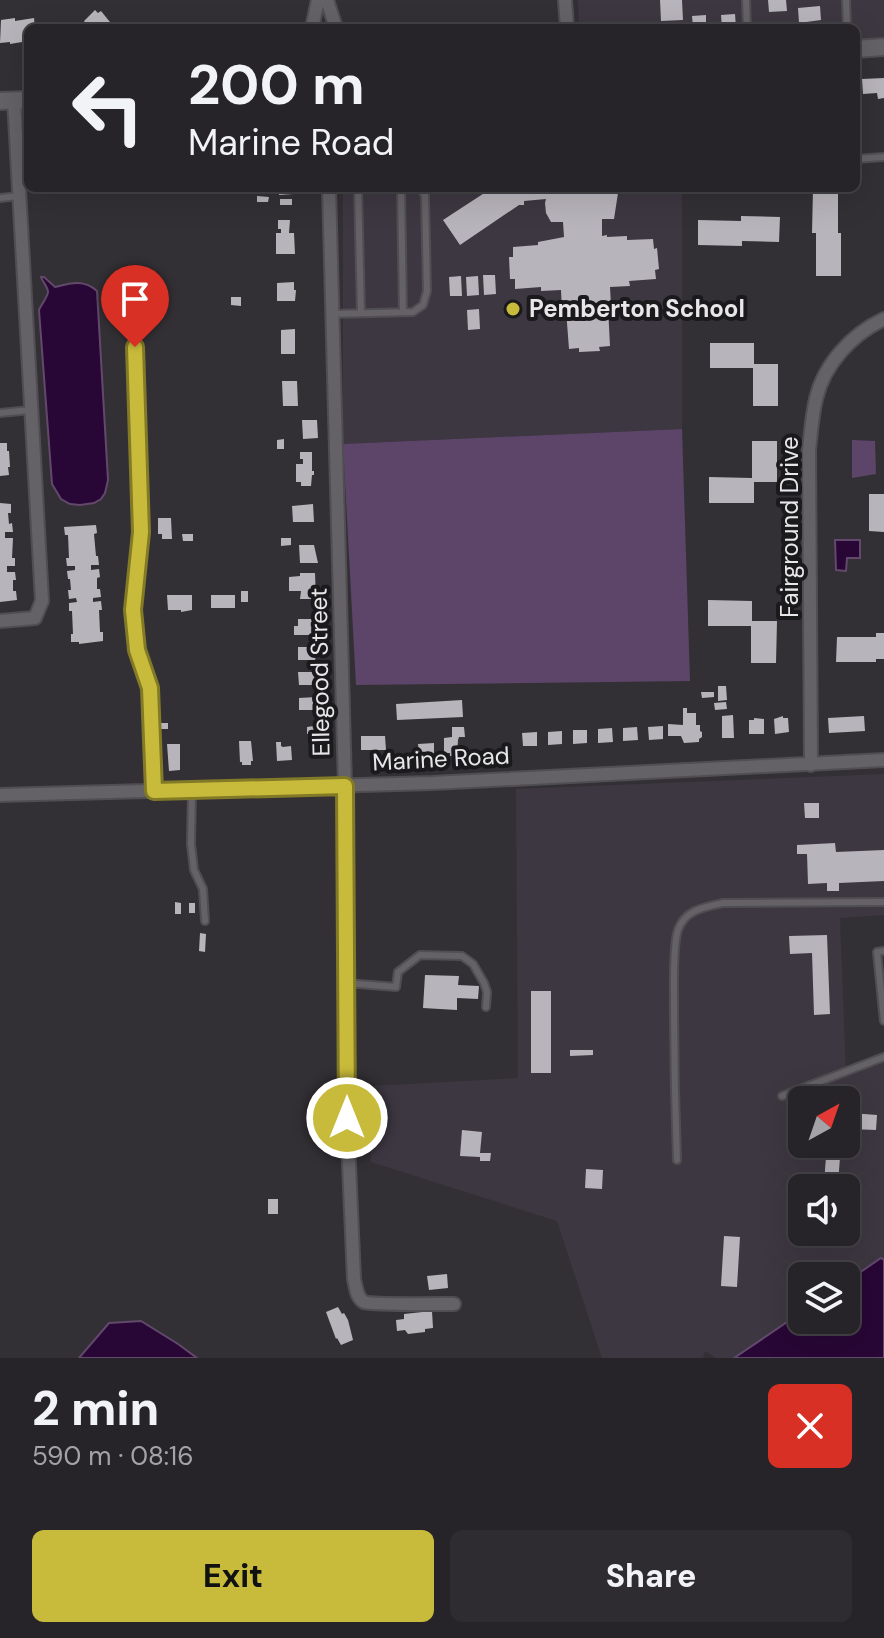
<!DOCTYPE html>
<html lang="en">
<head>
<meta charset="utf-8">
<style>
	:root { --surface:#262428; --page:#2e2c30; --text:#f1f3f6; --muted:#a4a4a8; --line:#424145; --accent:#c8bb3b }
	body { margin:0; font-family:"DM Sans",sans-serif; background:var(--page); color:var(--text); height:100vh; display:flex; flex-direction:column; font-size:30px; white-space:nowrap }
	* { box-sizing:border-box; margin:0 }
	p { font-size:26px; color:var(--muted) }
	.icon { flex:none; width:44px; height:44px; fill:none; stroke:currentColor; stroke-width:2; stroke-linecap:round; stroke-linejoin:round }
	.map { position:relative; height:1358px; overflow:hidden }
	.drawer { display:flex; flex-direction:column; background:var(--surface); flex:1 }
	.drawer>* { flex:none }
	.hud { position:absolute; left:24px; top:24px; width:836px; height:168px; border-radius:12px; box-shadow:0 8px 32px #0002,0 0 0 2px var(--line); background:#262428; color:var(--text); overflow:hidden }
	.needle { width:52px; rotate:40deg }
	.tools { position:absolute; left:788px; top:1086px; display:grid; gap:16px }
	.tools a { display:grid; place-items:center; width:72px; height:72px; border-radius:12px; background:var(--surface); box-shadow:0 8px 32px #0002,0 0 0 2px var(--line); font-size:40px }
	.pin { position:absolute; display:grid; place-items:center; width:68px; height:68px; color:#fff; margin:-82px -34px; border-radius:50% 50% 50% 0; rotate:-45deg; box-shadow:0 0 8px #0007 }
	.pin .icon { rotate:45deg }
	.me { position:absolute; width:88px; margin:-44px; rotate:0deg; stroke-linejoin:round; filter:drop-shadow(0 0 6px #0008) }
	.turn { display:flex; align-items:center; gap:28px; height:168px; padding:0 32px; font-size:36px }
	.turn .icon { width:104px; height:104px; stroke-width:2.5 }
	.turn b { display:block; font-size:56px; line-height:68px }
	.round { display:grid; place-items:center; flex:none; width:84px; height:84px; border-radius:12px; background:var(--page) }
	.summary { display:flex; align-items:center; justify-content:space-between; height:136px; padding:0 32px }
	h1 { font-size:48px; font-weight:800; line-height:60px }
	.action { display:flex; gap:16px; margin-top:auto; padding:16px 32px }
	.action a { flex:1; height:92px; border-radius:12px; background:var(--accent); color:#111; font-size:32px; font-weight:800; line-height:92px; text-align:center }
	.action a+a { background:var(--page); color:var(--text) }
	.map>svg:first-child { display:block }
	.built { fill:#3d3741; fill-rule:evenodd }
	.green { fill:#5d4569 }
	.water { fill:#280636; stroke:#62496c; stroke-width:2 }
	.building { fill:#b8b4bb }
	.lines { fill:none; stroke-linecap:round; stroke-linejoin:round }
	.service-casing { stroke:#504e52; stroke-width:10 }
	.minor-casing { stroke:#504e52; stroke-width:16 }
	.tertiary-casing { stroke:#504e52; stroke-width:20 }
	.service { stroke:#646167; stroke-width:6 }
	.minor { stroke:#646167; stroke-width:12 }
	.tertiary { stroke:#646167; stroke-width:16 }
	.route-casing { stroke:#827a26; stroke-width:20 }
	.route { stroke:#c8bb3b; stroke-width:14 }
	.poi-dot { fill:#c8bb3b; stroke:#1a191b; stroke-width:3 }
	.labels { text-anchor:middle; stroke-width:8; stroke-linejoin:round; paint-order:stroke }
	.poi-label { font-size:24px; font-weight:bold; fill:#e8e6e9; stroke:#1a191b; text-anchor:start }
	.street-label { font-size:24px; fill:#e8e6e9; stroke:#1a191b }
</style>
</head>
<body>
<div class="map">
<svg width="884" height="1358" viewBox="0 0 884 1358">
	<rect width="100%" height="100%" fill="#333035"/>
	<path class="built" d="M578,0H884V38L856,40V28H579Z
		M343,188H682V429L343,444Z
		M884,774V915L840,918L846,1076L884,1061V1260L881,1258L846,1282V1276H802V1312L734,1358H716L705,1351L703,1358H602L557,1221L371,1162V1086L518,1078L516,789ZM802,1100H846V1144H802ZM802,1188H846V1232H802Z"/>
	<path class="green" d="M682,429L690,681L356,685L343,444Z
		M852,440L875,441L876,474L852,478Z"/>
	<path class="water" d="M41,277H44L55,287C71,283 84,279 97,291L108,480L105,493L101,499L94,503L80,505L70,504L61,499L52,484L39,310C41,305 49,295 48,291C47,286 43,282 41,277Z
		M835,540H860V558H847L846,571L836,570Z
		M881,1258L884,1260V1358H734L802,1312V1320H846V1282Z
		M141,1321L178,1344L197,1358H79L109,1323Z"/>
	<path class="building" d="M660,0H682L683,20L661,21Z
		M768,0H786L787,11L769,12Z
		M820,6L821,20L799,23L798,8Z
		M95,10L98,13L101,11L114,27L83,28L87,25L84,21Z
		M735,14L736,28H722L721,15Z
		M706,15V28H693L692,16Z
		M15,18V21L34,18L35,28H28V41L10,44V42L0,43L1,20Z
		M884,78V98L878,99L877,93L863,94L862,79Z
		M279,188H293V194L279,195Z
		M492,188H640L641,191L618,193L614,219H602V236L607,235V237L627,236V240L653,239L654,249L657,248L659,269L655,270L656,279L629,281L630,286L610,287L611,306L608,307L610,346L599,347L600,351L579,352V348L569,349L566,310H562L561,290L541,291V287L515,289V279H510L509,257H513V247L538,245V242L564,237L563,222H551L546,213L545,203L546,199L524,201V205H519L460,245L443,220Z
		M813,189H838V233H841V276H816V233H812Z
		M257,196L269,197L268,202H257Z
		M280,199H292V205H280Z
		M741,216L780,217L779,242L742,241V246L698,245V220L741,221Z
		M278,220H290L289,233H294L295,254H276V233H281V229H278Z
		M483,275H495L496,294L484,295Z
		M461,276L462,296H450L449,277Z
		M478,276L479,295L467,296L466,277Z
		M294,282V290H296L295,301H277V283Z
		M231,297H241V306L231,305Z
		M479,309L480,329L468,330L467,310Z
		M295,329V354H281V330Z
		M710,343H754V364H778V406H753V368H710Z
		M282,381H297L298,406H283Z
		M302,420H317L318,438L303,439Z
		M284,439V449H277V440Z
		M752,441H777V482H754V503H709V477L752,478Z
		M0,443H7V451H9L10,467H8L9,475L0,476Z
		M300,452H312V471H314V475H312L311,486H301V482H296V464H303V459H300Z
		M869,494H884V532L869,531Z
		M0,503L11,504V513H8L9,524L12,523L13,532H5V538H13L12,558H15V566H7V572H15L16,580H13V591H16L17,600L0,602Z
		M313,504L314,522H293L292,506Z
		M158,518H171L172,539H162V534H158Z
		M96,525L97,533L94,534L96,556H98L99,565H91V570L99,569L100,577L97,578V589H100L101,597L93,598V602L101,601L102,610H99L100,632H103V641L79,644V642H71V634H73L72,611H69V603L77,602L76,598L69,599L68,590H71L70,579H68L67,571L75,570V566H67L66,558H69L68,535H65L64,527Z
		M182,534H193V541H183Z
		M281,538H291V545L281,546Z
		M299,545H314L318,563H300Z
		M300,573H315L316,599H300L301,591H289V577L300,576Z
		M241,591H248V602H241Z
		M167,595H192V610L181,612V610H168Z
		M211,595H235V608H211Z
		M708,600L752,601V621H777L776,663H751V626H708Z
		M298,619H322V635H294V626H298Z
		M876,633H884V659H876V662H836L837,637H876Z
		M298,647H315V652H317L315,660H298Z
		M298,672H315L317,680H316V685H299Z
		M718,686H726L727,700L718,701Z
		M701,692H714V697L702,698Z
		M316,697L318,705H316V710H299V698Z
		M462,700L463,717L397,720L396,704Z
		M726,702L727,709L715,710L714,703Z
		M683,708H687V713H696V725H700V731L702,732V737L699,739V742L684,743L681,736H668V724L683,725Z
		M733,715L734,738H722V716Z
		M783,716V718H788L789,732L775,734L774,719Z
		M864,716L865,731L829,733L828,718Z
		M754,718L764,719V734H749V720H754Z
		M323,719V725H326V729L323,730L324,736H315V733L307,734V727L314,726V720Z
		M157,723H168V729H157Z
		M663,726V739L649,740L648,727Z
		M452,727H464L465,737H459L458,740L457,755L450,756V753H444V738L452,737Z
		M637,727L638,740L623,741V728Z
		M612,728L613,742L598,743V729Z
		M573,730H587V743L573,744Z
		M562,731V744L548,745V732Z
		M537,732V746H523L522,733Z
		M361,736H385L386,750H361Z
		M239,741H251L253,761H251V765H242V762H240Z
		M276,742H281V746L283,747L291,746L292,760L277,761Z
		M434,743V762L420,763L418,744Z
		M167,744H180V770L169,771Z
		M804,803H819V818H805Z
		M835,843L836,852L884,850V881L839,883V891H827V883L808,884L807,854H797V845Z
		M175,902L181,903V914H175Z
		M189,903H195V913H189Z
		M200,933L206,934L205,952L199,951Z
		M827,935L830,1014L814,1015L812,953L790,954L789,936Z
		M425,975L459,976L458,985L479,986L478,999L457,998V1010L423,1008Z
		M531,991H551V1073H531Z
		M570,1050H593V1055L570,1056Z
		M802,1104V1118L795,1121L791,1109Z
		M851,1113L877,1115L876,1130L850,1129Z
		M462,1130L482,1132L480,1153H491L490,1161H480V1157L460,1156Z
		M827,1144H841L838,1184L824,1183Z
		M586,1169L603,1170L602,1189L585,1188Z
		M268,1199H278V1214H268Z
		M724,1236L740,1237L737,1287L721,1286Z
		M447,1274L448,1288L429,1290L427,1276Z
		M338,1307L342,1314L344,1313L348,1320L353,1340L341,1345L337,1338L336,1339L326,1312Z
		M432,1311L433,1328L425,1329V1332L408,1334L405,1330L397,1331L396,1320L404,1319V1314Z"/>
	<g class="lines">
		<g class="service-casing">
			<path id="service" d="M746,0L747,28
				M846,0L847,28
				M856,159L884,157
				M358,188L361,313
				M401,188L403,312
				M0,198L19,196
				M332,314L413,312L423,305L427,291L425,195L420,188
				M0,413L31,410
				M192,789L191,844L194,870L203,889L205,921
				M884,951L877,952L884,1021
				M346,983L396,987L398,972L420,955L462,956L473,964L484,983L487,992L486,1007
				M782,1096L884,1057
				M677,1160C675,1106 674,1053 674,999C674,983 673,944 678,930C685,910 704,907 723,903L884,902"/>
		</g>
		<g class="minor-casing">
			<path id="minor" d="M327,0L336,28
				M565,0L567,28
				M312,28L318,0
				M329,188L345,786L347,1118L354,1279C356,1287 356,1297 364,1302C370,1305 440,1304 454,1304
				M135,347L141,532L133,610L137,650L150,688L154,791
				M0,621L35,618L42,601L14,100
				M811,765L809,450C811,433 812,415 816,399C824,364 852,334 884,319
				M0,795L432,783L884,760"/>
		</g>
		<g class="tertiary-casing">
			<path id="tertiary" d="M856,49L884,47
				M0,101L28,100"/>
		</g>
		<use href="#service" class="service"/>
		<use href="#minor" class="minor"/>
		<use href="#tertiary" class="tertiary"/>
	</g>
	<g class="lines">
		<g class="route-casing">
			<path id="route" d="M135,347L141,532L133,610L137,650L150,688L154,791L345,786L347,1118"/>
		</g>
		<use href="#route" class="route"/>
	</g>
	<circle class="poi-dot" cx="513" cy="309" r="8"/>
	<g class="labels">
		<g class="poi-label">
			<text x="529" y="317">Pemberton School</text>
		</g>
		<g class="street-label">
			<text transform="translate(790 527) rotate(-90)" y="8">Fairground Drive</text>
			<text transform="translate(320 672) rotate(-91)" y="8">Ellegood Street</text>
			<text transform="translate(441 759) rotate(-3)" y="8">Marine Road</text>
		</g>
	</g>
</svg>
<div class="tools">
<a><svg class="needle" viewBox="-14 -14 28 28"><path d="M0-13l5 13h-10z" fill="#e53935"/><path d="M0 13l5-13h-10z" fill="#a4a4a8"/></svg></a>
<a><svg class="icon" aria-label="sound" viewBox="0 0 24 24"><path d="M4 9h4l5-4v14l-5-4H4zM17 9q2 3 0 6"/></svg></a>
<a><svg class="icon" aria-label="layers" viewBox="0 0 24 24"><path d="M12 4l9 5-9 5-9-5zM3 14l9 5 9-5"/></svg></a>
</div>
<div class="pin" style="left:135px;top:347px;background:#d93025"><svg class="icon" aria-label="arrive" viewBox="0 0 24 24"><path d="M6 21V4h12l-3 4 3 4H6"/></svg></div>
<svg class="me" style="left:347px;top:1118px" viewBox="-20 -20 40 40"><circle r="17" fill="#c8bb3b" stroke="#fff" stroke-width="3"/><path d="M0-11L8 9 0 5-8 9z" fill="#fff"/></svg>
<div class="hud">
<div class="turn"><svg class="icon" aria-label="left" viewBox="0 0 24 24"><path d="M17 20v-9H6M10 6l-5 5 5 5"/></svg><div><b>200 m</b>Marine Road</div></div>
</div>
</div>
<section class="drawer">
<div class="summary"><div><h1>2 min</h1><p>590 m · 08:16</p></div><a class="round" style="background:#d93025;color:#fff"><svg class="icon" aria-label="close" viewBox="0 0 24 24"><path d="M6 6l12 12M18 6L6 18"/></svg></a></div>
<div class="action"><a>Exit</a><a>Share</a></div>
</section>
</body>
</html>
